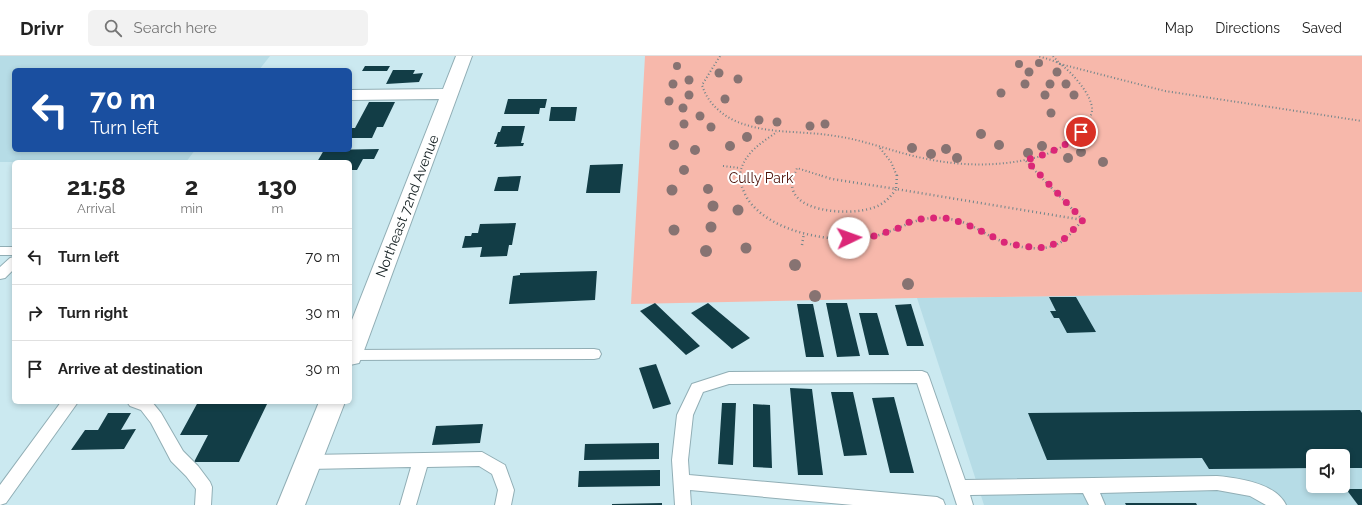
<!DOCTYPE html>
<html lang="en">
<head>
<meta charset="utf-8">
<style>
	:root { --surface:#fff; --page:#f2f2f2; --text:#222; --muted:#767676; --line:#e0e0e0 }
	body { margin:0; font-family:Raleway,sans-serif; background:var(--page); color:var(--text); height:100vh; display:flex; flex-direction:column; font-size:15px; white-space:nowrap }
	* { box-sizing:border-box; margin:0 }
	p { font-size:13px; color:var(--muted) }
	.icon { flex:none; width:22px; height:22px; fill:none; stroke:currentColor; stroke-width:2; stroke-linecap:round; stroke-linejoin:round }
	.map { position:relative; flex:1; overflow:hidden }
	.details { position:absolute; left:12px; top:104px; width:340px; height:244px; display:flex; flex-direction:column; background:var(--surface); border-radius:6px; box-shadow:0 2px 6px #0003 }
	.details>* { flex:none }
	.top-card { position:absolute; left:12px; top:12px; width:340px; height:84px; border-radius:6px; box-shadow:0 2px 6px #0003; background:#1a4fa0; color:#fff; overflow:hidden }
	.tools { position:absolute; left:1306px; top:393px; display:grid; gap:8px }
	.tools a { display:grid; place-items:center; width:44px; height:44px; border-radius:6px; background:var(--surface); box-shadow:0 2px 6px #0003; font-size:20px }
	.pin { position:absolute; display:grid; place-items:center; width:34px; height:34px; color:#fff; margin:-17px; border:2px solid #fff; border-radius:50%; box-shadow:0 1px 4px #0007 }
	.me { position:absolute; width:44px; margin:-22px; rotate:87deg; stroke-linejoin:round; filter:drop-shadow(0 0 3px #0008) }
	.turn { display:flex; align-items:center; gap:14px; height:84px; padding:0 12px; font-size:18px }
	.turn .icon { width:52px; height:52px; stroke-width:2.5 }
	.turn b { display:block; font-size:28px; line-height:34px }
	.eta { display:flex; justify-content:space-evenly; align-items:center; height:68px; text-align:center }
	.eta b { font-size:24px; font-weight:700; line-height:28px }
	ul { padding:0; list-style:none }
	li { display:flex; align-items:center; gap:12px; height:56px; padding:0 12px; border-top:1px solid var(--line) }
	li div { flex:1 }
	li b { display:block; font-size:15px }
	li em { font-style:normal }
	header { display:flex; align-items:center; gap:24px; box-sizing:border-box; height:56px; padding:0 20px; background:var(--surface); border-bottom:1px solid var(--line) }
	header strong { font-size:19px }
	nav { display:flex; gap:22px; margin-inline-start:auto; font-size:14px }
	.search { width:280px; height:36px; background:var(--page); display:flex; align-items:center; gap:10px; box-sizing:border-box; padding:0 14px; border-radius:6px; color:var(--muted); font-size:15px }
	.map>svg:first-child { display:block }
	.built { fill:#b6dce6; fill-rule:evenodd }
	.green { fill:#f7b8ab }
	.building { fill:#123d46 }
	.lines { fill:none; stroke-linecap:round; stroke-linejoin:round }
	.service-casing { stroke:#91aeb5; stroke-width:2 }
	.minor-casing { stroke:#91aeb5; stroke-width:2 }
	.path-far1 { stroke:#70858a; stroke-width:2; stroke-dasharray:1 2.5; stroke-linecap:butt }
	.path { stroke:#70858a; stroke-width:2.5; stroke-dasharray:1 3; stroke-linecap:butt }
	.service { fill:#fff; fill-rule:evenodd }
	.minor { fill:#fff; fill-rule:evenodd }
	.tree { fill:#877372 }
	.route { stroke:#db2777; stroke-width:7; stroke-dasharray:0 12.6 }
	.labels { text-anchor:middle; stroke-width:4; stroke-linejoin:round; paint-order:stroke }
	.park-label { font-size:14px; fill:#4f130a; stroke:#fff }
	.street-label { font-size:14px; fill:#111d1f; stroke:#fff }
</style>
</head>
<body>
<header>
<strong>Drivr</strong>
<div class="search"><svg class="icon" aria-label="search" viewBox="0 0 24 24"><circle cx="10" cy="10" r="6"/><path d="M15 15l6 6"/></svg>Search here</div>
<nav><a>Map</a><a>Directions</a><a>Saved</a></nav>
</header>
<div class="map">
<svg width="1362" height="449" viewBox="0 0 1362 449">
	<rect width="100%" height="100%" fill="#cbe9f0"/>
	<path class="built" d="M0,0H270L259,14H14V94H195L186,106H0Z
		M1362,236V449H984L917,242ZM1313,400H1343V430H1313Z"/>
	<path class="green" d="M645,0H1362V236L917,242L631,248Z"/>
	<path class="building" d="M365,10H390L387,15H362Z
		M393,14H415L413,18L423,17L419,26L386,28Z
		M508,43H547L545,52H540L539,58H504Z
		M369,46H395L383,71H377L372,82H350V75L352,72H355Z
		M551,51H577L575,65H549Z
		M502,70H525L521,87H524L523,90L496,91L497,88H494L498,76H500Z
		M379,93L374,103H363L357,114H350V106H317L324,94Z
		M623,108L620,137H586L590,109Z
		M521,120L518,135H494L498,121Z
		M516,167L512,189H509L507,200L480,201L482,191L462,192L465,180H471L472,177H478L480,168Z
		M597,215L595,244L509,248L513,220L520,219V217Z
		M1049,241H1076L1096,276L1067,277L1059,262H1054L1050,255H1056Z
		M655,247L700,290L686,299L640,255Z
		M708,247L750,282L732,293L691,257Z
		M826,247H847L860,300L837,301Z
		M797,248H813L824,301H806Z
		M911,248L924,290H907L895,249Z
		M859,257H877L889,299H869Z
		M656,308L671,348L653,353L639,312Z
		M790,332L812,333L823,419H798Z
		M831,336H853L867,399L844,400Z
		M894,341L914,417H890L872,342Z
		M198,346H268L239,406H194L208,379H180Z
		M722,347H736L733,409L718,408Z
		M753,348L770,349L772,412L753,411Z
		M1360,354L1362,357V412H1343V400H1313V412L1209,413L1202,402L1047,404L1028,357Z
		M108,357H131L121,374L136,373L124,393L71,394L85,374H98Z
		M483,368L480,387L432,389L436,370Z
		M659,387V403L584,404L585,388Z
		M660,414V430L578,431L579,415Z
		M1346,433H1362V449H1358Z
		M662,447V449H612V448Z
		M1125,447H1196L1197,449H1126Z"/>
	<g class="lines">
		<g class="service-casing">
			<path id="service" d="M0,191H14V199H0Z
				M14,201V213L5,222L0,223V211L10,202Z
				M594,293L599,294L601,298L599,302L594,303L350,304V294Z
				M922,315L927,317L929,321L965,424L1217,420C1238,422 1276,427 1286,449H1266L1250,440L1217,434L1100,437L1105,449H1089L1083,437L970,439L973,449H957L917,327L729,328L703,336L693,359L688,404L689,419L937,441L943,444L945,449H853L690,434L691,449H675L672,404L677,359L692,328L729,316Z
				M61,346H78L6,447L0,449V429Z
				M127,346H152L161,357L183,395L198,410L210,426L212,431L211,449H195L196,433L186,420L171,405L151,367L141,354L130,350Z
				M482,396L505,409L514,434L511,449H495L498,434L492,418L479,410L427,411L416,449H400L411,411L308,413L302,411L300,406L302,401L308,399Z"/>
		</g>
		<g class="minor-casing">
			<path id="minor" d="M456,0H472L362,300L359,307L350,309V269L439,43L350,44V34L443,33Z
				M319,346H345L305,449H277Z"/>
		</g>
		<path class="path-far1" d="M720,0L702,29C707,45 718,56 733,64C766,79 800,74 835,80C858,83 880,91 902,97C945,109 990,113 1034,102C1055,97 1073,86 1086,68C1088,64 1092,59 1092,54C1093,40 1071,15 1060,8C1053,4 1045,2 1037,0
			M1053,0L1060,8L1165,35L1362,65
			M880,92L891,106L897,120
			M1026,105L1040,120
			M723,110L740,112
			M740,120C742,98 761,87 777,76
			M794,120L797,112L822,120"/>
		<path class="path" d="M740,119C740,128 743,134 747,142C769,177 834,188 871,181C894,177 911,162 935,162C945,162 955,163 965,167C975,171 984,177 994,182C1014,191 1045,199 1064,184C1071,178 1077,170 1083,164L1039,119
			M794,119C780,157 850,160 872,152C883,149 890,142 896,133L832,123L819,119
			M897,119L896,133L1083,164
			M802,189L804,177"/>
		<use href="#service" class="service"/>
		<use href="#minor" class="minor"/>
	</g>
	<g class="tree">
		<circle cx="1039" cy="7" r="4"/>
		<circle cx="1019" cy="8" r="4"/>
		<circle cx="677" cy="10" r="4"/>
		<circle cx="1029" cy="16" r="4.5"/>
		<circle cx="1057" cy="16" r="4.5"/>
		<circle cx="719" cy="17" r="4.5"/>
		<circle cx="738" cy="23" r="4.5"/>
		<circle cx="689" cy="24" r="4.5"/>
		<circle cx="673" cy="28" r="4.5"/>
		<circle cx="1025" cy="28" r="4.5"/>
		<circle cx="1050" cy="28" r="4.5"/>
		<circle cx="1066" cy="28" r="4.5"/>
		<circle cx="1001" cy="37" r="4.5"/>
		<circle cx="689" cy="39" r="4.5"/>
		<circle cx="1045" cy="39" r="4.5"/>
		<circle cx="1074" cy="39" r="4.5"/>
		<circle cx="725" cy="43" r="4.5"/>
		<circle cx="669" cy="45" r="4.5"/>
		<circle cx="683" cy="52" r="4.5"/>
		<circle cx="1051" cy="57" r="4.5"/>
		<circle cx="700" cy="60" r="4.5"/>
		<circle cx="759" cy="64" r="4.5"/>
		<circle cx="777" cy="66" r="4.5"/>
		<circle cx="684" cy="68" r="4.5"/>
		<circle cx="825" cy="68" r="4.5"/>
		<circle cx="810" cy="70" r="4.5"/>
		<circle cx="711" cy="71" r="4.5"/>
		<circle cx="981" cy="78" r="5"/>
		<circle cx="747" cy="81" r="5"/>
		<circle cx="674" cy="89" r="5"/>
		<circle cx="999" cy="89" r="5"/>
		<circle cx="730" cy="90" r="5"/>
		<circle cx="1042" cy="90" r="5"/>
		<circle cx="912" cy="92" r="5"/>
		<circle cx="946" cy="93" r="5"/>
		<circle cx="695" cy="94" r="5"/>
		<circle cx="1081" cy="96" r="5"/>
		<circle cx="1028" cy="97" r="5"/>
		<circle cx="931" cy="98" r="5"/>
		<circle cx="957" cy="102" r="5"/>
		<circle cx="1068" cy="102" r="5"/>
		<circle cx="1103" cy="106" r="5"/>
		<circle cx="684" cy="114" r="5"/>
		<circle cx="708" cy="133" r="5"/>
		<circle cx="672" cy="134" r="5.5"/>
		<circle cx="713" cy="150" r="5.5"/>
		<circle cx="738" cy="154" r="5.5"/>
		<circle cx="711" cy="171" r="5.5"/>
		<circle cx="674" cy="174" r="5.5"/>
		<circle cx="746" cy="192" r="5.5"/>
		<circle cx="706" cy="195" r="6"/>
		<circle cx="795" cy="209" r="6"/>
		<circle cx="908" cy="228" r="6"/>
		<circle cx="815" cy="240" r="6"/>
	</g>
	<g class="lines">
		<path class="route" d="M849,182L871,181L899,172L911,165L927,162H945L964,167L1008,188L1039,192L1052,189L1063,184L1083,164L1026,104C1047,98 1065,92 1081,76"/>
	</g>
	<g class="labels">
		<g class="park-label">
			<text x="761" y="127">Cully Park</text>
		</g>
		<g class="street-label">
			<text transform="translate(407 150) rotate(-69)" y="5">Northeast 72nd Avenue</text>
		</g>
	</g>
</svg>
<div class="tools">
<a><svg class="icon" aria-label="sound" viewBox="0 0 24 24"><path d="M4 9h4l5-4v14l-5-4H4zM17 9q2 3 0 6"/></svg></a>
</div>
<div class="pin" style="left:1081px;top:76px;background:#d93025"><svg class="icon" aria-label="arrive" viewBox="0 0 24 24"><path d="M6 21V4h12l-3 4 3 4H6"/></svg></div>
<svg class="me" style="left:849px;top:182px" viewBox="-20 -20 40 40"><circle r="19" fill="#fff"/><path d="M0-13L10 11 0 6-10 11z" fill="#db2777"/></svg>
<div class="top-card">
<div class="turn"><svg class="icon" aria-label="left" viewBox="0 0 24 24"><path d="M17 20v-9H6M10 6l-5 5 5 5"/></svg><div><b>70 m</b>Turn left</div></div>
</div>
<section class="details">
<div class="eta">
<div><b>21:58</b><p>Arrival</p></div>
<div><b>2</b><p>min</p></div>
<div><b>130</b><p>m</p></div>
</div>
<ul>
<li><svg class="icon" aria-label="left" viewBox="0 0 24 24"><path d="M17 20v-9H6M10 6l-5 5 5 5"/></svg><div><b>Turn left</b></div><em>70 m</em></li>
<li><svg class="icon" aria-label="right" viewBox="0 0 24 24"><path d="M7 20v-9h11M14 6l5 5-5 5"/></svg><div><b>Turn right</b></div><em>30 m</em></li>
<li><svg class="icon" aria-label="arrive" viewBox="0 0 24 24"><path d="M6 21V4h12l-3 4 3 4H6"/></svg><div><b>Arrive at destination</b></div><em>30 m</em></li>
</ul>
</section>
</div>
</body>
</html>
